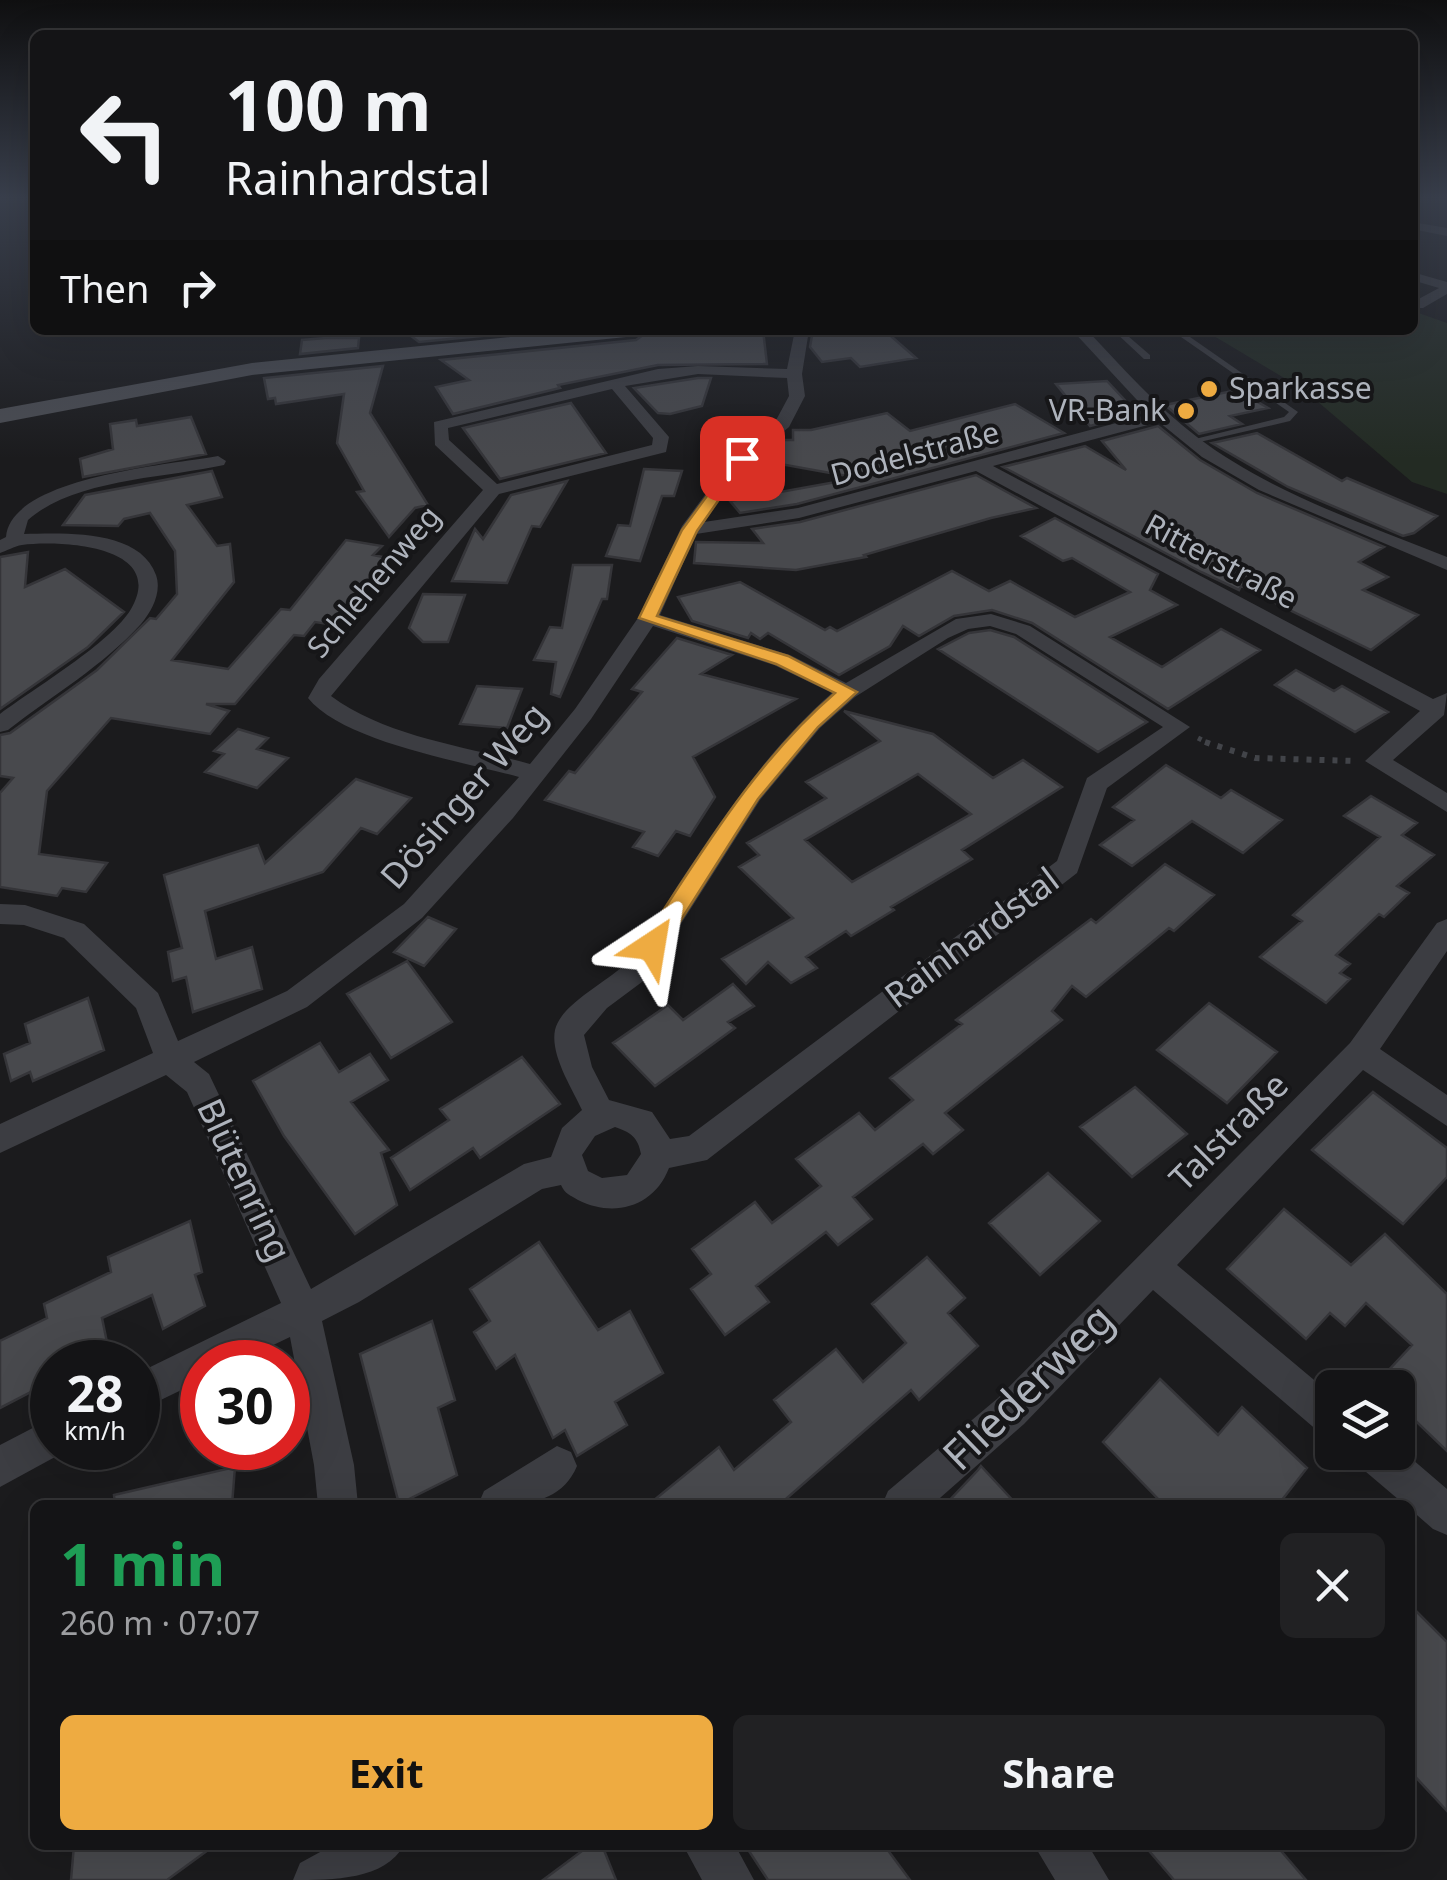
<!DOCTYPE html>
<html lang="en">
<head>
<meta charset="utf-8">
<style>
	:root { --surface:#141416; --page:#212123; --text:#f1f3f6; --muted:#9d9ea1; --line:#333335; --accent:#eeab41 }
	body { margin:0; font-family:"Noto Sans",sans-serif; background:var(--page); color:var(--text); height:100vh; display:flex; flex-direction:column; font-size:38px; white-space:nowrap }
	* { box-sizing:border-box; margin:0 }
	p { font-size:32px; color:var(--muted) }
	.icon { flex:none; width:55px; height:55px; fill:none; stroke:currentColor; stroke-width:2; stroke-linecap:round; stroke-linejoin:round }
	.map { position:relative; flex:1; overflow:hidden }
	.drawer { position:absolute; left:30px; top:1500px; width:1385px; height:350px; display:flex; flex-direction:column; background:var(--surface); border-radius:15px; box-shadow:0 10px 40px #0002,0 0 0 2px var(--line) }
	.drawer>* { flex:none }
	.top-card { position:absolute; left:30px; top:30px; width:1388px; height:305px; border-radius:15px; box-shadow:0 10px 40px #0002,0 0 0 2px var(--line); background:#141416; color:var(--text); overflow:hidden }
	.buttons { position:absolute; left:1315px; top:1370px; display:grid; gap:20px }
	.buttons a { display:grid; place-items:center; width:100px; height:100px; border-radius:15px; background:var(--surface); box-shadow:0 10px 40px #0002,0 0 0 2px var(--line); font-size:50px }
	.speed { position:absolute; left:30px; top:1340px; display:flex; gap:20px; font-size:50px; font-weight:700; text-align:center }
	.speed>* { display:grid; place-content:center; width:130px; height:130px; border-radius:50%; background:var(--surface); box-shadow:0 10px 40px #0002,0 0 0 2px var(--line); line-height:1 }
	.speed small { font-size:25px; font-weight:400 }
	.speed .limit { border:15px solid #d22; background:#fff; color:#111 }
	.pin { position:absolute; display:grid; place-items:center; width:85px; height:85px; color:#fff; margin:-42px; border-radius:20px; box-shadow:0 5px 15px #0006 }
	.me { position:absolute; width:110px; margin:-55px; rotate:33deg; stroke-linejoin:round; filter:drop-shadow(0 0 8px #0008) }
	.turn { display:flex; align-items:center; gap:35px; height:210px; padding:0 30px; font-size:45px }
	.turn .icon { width:130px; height:130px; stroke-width:2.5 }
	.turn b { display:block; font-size:70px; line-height:85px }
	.then { display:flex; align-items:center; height:95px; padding:0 30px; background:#0003; gap:20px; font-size:38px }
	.round { display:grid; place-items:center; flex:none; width:105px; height:105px; border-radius:15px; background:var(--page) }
	.summary { display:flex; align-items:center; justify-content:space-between; height:170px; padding:0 30px }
	h1 { font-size:60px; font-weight:700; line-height:75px; color:#1e9e55 }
	.cta { display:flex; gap:20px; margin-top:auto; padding:20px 30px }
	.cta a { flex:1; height:115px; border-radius:15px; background:var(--accent); color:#111; font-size:40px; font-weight:700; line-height:115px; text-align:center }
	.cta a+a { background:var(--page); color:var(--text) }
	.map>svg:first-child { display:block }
	.green { fill:#232b23 }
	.building { fill:#48494d; stroke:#353539; stroke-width:2.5; fill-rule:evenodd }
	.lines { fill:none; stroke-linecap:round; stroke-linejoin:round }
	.path-far1 { stroke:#424449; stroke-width:5; stroke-dasharray:4 5; stroke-linecap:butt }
	.path { stroke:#424449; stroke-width:6; stroke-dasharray:5 8; stroke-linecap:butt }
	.lane { fill:#3c3d42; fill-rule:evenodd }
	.street { fill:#3c3d42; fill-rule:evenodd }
	.secondary { fill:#4a4c52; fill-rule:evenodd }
	.route { fill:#eeab41; stroke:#9b6f2a; stroke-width:2.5 }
	.poi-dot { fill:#eeab41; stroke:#161618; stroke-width:4 }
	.labels { text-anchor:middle; stroke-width:8; stroke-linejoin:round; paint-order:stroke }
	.far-poi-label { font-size:30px; fill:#aeb3bc; stroke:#161618; text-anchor:start }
	.far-street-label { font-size:30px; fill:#aeb3bc; stroke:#161618 }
	.street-label { font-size:35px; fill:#aeb3bc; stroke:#161618 }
	.near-street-label { font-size:42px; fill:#aeb3bc; stroke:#161618 }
</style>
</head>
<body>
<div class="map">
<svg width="1447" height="1880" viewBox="0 0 1447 1880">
	<rect width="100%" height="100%" fill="#1b1b1d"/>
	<path class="green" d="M1413,311L1447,323V494L1412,482L1304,390L1204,330H1412Z"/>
	<path class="building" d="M454,330H542L419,342L406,332Z
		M650,330H763L767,364L658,365L558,385L560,388L453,414L436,387L469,380L441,360L636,340Z
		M813,330H884L916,358L860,367L851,358L822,362L810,347Z
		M326,338H359L358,348L300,354L302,340Z
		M383,366L370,413L428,505L415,508L389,537L357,492L364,491L337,443L344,394L276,404L275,398L268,399L264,378Z
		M698,378H711L702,406L670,414L658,413L634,388Z
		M1107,381L1136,412H1143L1090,426L1056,384Z
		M1237,390L1268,408L1230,416L1242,424L1199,434L1165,405Z
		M571,403L606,453L500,479L463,428Z
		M1015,404L1064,433L797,504L740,513L730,501L858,478L780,464V440H793V430H811L887,413L910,431Z
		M191,417L206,454L83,477L80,459L113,449L110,424L136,420L137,426Z
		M1158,426L1200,460L1257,493L1384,547L1359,562L1388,577L1363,590L1418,615L1371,650L1241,586L1239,590L1201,572L1003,467L1085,446L1126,470L1102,441Z
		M1257,433L1342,481L1347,478L1437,516L1414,533L1403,536L1288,487L1212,443Z
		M644,469L682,471L674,496H662L640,561L606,556L618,525L630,526Z
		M212,471L222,497L187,505L217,546L230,544L234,582L172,660L228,669L281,609L290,610L346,540L382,546L373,555L388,558L335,625L315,622L304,636L294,635L235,704H206L229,711L210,734L111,718L47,791L39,854L107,863L86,892L62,888L57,896L0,887V793L13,778L0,776V735L10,733L97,670L150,618L156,619L177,594L175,551L150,513L124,519L118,526L63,525L85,495Z
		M976,475L1036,508L991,518L864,555L866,557L796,570L694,563L696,542L763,543L752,529L800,522Z
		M567,481L540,527L532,526L507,583L452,581L475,529L483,539L511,495Z
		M1055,518L1158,574L1150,590L1177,605L1110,637L1162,667L1221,629L1260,650L1168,709L1032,623L992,610L954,616L919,636L903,626L890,646L839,675L768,633L760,639L751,633L748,638L692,621L678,597L740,582L825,630L830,627L837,631L952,571L989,591L1010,581L1075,617L1130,592L1072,558L1063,561L1021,536Z
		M28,552L25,587L65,569L124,612L88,647L0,709V557Z
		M573,565H612L607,599H602L560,697L551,694L556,662L534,660L550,627L562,628Z
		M423,594L465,595L448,642H423L409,628Z
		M990,630L1014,637L1147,722L1098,752L938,649L969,633Z
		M677,638L732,655L701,674L796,699L693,757L715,797L690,836L676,831L658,856L633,847L644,832L545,800L569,771L575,773L642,692L632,689Z
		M1296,670L1334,691L1342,686L1388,712L1355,732L1275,685Z
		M477,686L522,689L507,728L460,724Z
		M844,711L933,734L993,778L1023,760L1062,787L962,850L972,859L891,907L894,910L851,936L846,931L806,957L817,968L791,983L768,962L746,984L722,959L793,918L739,867L759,855L747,843L826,798L806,782L880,741ZM918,774L971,814L852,882L805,840Z
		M238,729L268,738L257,749L288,758L257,788L205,772L224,754L214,751Z
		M1166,765L1221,798L1231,790L1282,820L1243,853L1192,821L1132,866L1100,845L1134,820L1113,807Z
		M356,779L411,798L377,834L361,828L323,872L205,911L216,959L252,947L262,989L193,1012L186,977L173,981L168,952L182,948L164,875L258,845L265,863Z
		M1371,796L1417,823L1402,835L1434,855L1397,886L1409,893L1384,917L1379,914L1336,955L1350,964L1340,973L1350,979L1326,1003L1260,957L1302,921L1293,915L1380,837L1344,816Z
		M1165,864L1214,895L1174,931L1169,928L1086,997L1072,986L1052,1011L1062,1020L945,1113L963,1130L933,1154L923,1144L853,1197L872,1219L838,1245L826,1232L756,1286L769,1302L725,1335L691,1289L711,1274L692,1249L755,1202L772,1223L821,1186L796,1159L859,1113L875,1130L913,1100L890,1078L962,1024L956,1020L1091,919L1096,923Z
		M428,917L456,929L424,966L394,952Z
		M407,961L452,1022L391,1058L347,994Z
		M733,984L754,1006L728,1022L735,1028L655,1086L613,1043L668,1005L683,1020Z
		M88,998L104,1050L33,1081L30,1072L11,1081L4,1054L30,1043L25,1024Z
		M1209,1003L1277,1052L1227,1103L1157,1050Z
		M320,1043L339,1072L370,1054L388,1080L351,1102L389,1150L381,1153L397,1205L355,1234L284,1136L253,1081Z
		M522,1057L560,1104L480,1158L473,1148L410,1190L391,1158L449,1120L440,1109Z
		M1135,1087L1187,1134L1132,1177L1080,1127Z
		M1373,1092L1447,1148V1177L1403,1224L1312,1150Z
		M1048,1173L1100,1221L1040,1275L989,1223Z
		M1284,1209L1351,1265L1385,1234L1447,1294V1451L1398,1404V1388H1372L1412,1345L1366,1303L1345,1326L1330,1313L1306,1339L1227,1269Z
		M190,1221L202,1272L195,1275L205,1306L163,1329L152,1295L102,1318L109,1352L89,1362H52V1381L0,1408V1341L47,1318L44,1304L111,1272L108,1257Z
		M539,1242L598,1330L630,1311L663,1373L615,1402L627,1425L577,1456L565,1430L553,1438L515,1355L496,1369L474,1332L490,1321L470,1289Z
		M927,1257L965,1298L948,1313L978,1346L919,1400L911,1390L779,1505H648L719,1447L734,1470L791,1422L774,1400L836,1349L863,1382L906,1343L872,1304Z
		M432,1321L455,1400L438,1408L457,1475L399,1504L360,1354Z
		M1160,1379L1218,1435L1242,1407L1307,1468L1278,1505H1164L1103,1442Z
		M981,1466L1017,1505H945L978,1470Z
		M235,1467L232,1505H115L114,1495Z
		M1410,1605L1447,1642V1811L1410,1771Z
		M74,1845H215L167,1880H71Z
		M590,1845H602L616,1880H543Z
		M745,1845H884L910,1880H768Z
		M1144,1845H1276L1306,1880H1174Z"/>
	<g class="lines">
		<path class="path-far1" d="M1198,738L1210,744"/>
		<path class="path" d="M1205,742L1255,758L1356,761"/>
		<path class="lane" d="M1113,330H1121L1150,355V359H1144Z
			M1171,330H1180L1298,412L1290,421L1191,444V440L1284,417L1289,412Z"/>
		<path class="street" d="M1412,222L1447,228V236L1412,229Z
			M1412,272L1447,282V294L1423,308H1413V302L1439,288L1412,280Z
			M795,330H809L802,374L805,396L789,427L747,462L704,522L798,508L1150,414L1072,330H1087C1122,367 1156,406 1197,437C1271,493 1362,523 1447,557V570L1259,490L1202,457L1159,422L993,466L1433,699L1447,693L1444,715L1393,760L1447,793V812L1365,761L1420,711L976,471L799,518L696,534L660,615L790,655L846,683L956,619L991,614L1030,626L1190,727L1107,788L1077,873L707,1160L669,1168C654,1207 614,1218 578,1200C570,1195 565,1194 561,1185L542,1189L359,1302L322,1321L354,1465L358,1505H318L314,1465L290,1337L238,1362H202V1380L138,1411V1373L281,1303L187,1092L166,1075L0,1153V1124L153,1053L136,1008L64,938L24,925L0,924V904L25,905L84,924L158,993L178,1041L287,991L404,904L519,777C465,762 343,742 308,698L319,679L483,490L435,445L434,422L658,369L698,366L787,369ZM698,374L787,378L789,396L774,424L735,454L682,526L638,618L575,709L530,764C464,746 387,737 331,696L499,494L666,452L669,437L625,386ZM612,389L653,438L652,445L497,484L449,440L448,428ZM653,626L774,665L832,693C769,748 724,816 678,885C662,910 647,940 627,962C610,981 561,1003 555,1030C550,1055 572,1088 582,1110L562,1128L551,1157L524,1164L311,1289L209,1074L194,1062L307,1007L422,918L513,818L591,719ZM990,626L1016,634L1163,727L1087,778L1057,861L689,1136L670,1139L652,1112L609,1100L592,1067L584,1035L607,1008L646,979L760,800L820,728L855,697L948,638L968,629ZM615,1127C630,1132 638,1137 641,1154L627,1175L602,1178L588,1171L582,1155L595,1136Z
			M218,456L226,461L224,465C166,478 74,479 28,520L24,534C64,533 140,529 156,575C162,592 152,611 141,624C104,665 52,696 8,730L0,732V714C33,689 112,642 131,609C168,545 59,540 22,545C14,546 7,551 0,553V540L6,537C11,477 169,465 218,456Z
			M1447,919V951L1380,1049L1447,1095V1126L1363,1070L1177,1265L1332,1395V1438L1319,1432L1153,1290L1024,1424L932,1505H882L888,1491L998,1398L1350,1043L1437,923Z
			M52,1418V1448H67L66,1451L0,1487V1445Z
			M557,1446L571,1452L577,1466C560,1507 516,1505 478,1505L484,1491Z
			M1398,1447L1447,1489V1535L1433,1529L1410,1509V1505H1405L1359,1466L1354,1452H1398Z
			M333,1845H404C385,1880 333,1880 293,1880L300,1863Z
			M683,1845H735L754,1880H702Z
			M1034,1845H1088L1109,1880H1055Z"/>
		<path class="secondary" d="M579,330H646L636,336L252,375L0,423V409L252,363Z"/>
	</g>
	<linearGradient id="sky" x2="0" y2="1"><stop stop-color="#0f0f10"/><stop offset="0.43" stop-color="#393f4c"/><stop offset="1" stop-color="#393f4c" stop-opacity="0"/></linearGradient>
	<rect width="1447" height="459" fill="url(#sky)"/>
	<path class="route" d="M737,455L748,458L697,531L657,616L788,656L857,692L818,727L758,799L660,953H644L640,946L644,940C702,852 755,762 835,693L776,664L639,618L682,530Z"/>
	<g class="poi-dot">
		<circle cx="1209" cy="389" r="10"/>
		<circle cx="1186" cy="411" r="10"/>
	</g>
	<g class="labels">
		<g class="far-poi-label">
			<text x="1229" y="399">Sparkasse</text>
			<text x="1166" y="421" text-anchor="end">VR-Bank</text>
		</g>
		<g class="far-street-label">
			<text transform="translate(915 454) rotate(-15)" y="10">Dodelstraße</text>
			<text transform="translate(1221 562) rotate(28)" y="10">Ritterstraße</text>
			<text transform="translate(374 582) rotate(-50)" y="10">Schlehenweg</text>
		</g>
		<g class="street-label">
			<text transform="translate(464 796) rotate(-49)" y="12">Dösinger Weg</text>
			<text transform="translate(972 938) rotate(-37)" y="12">Rainhardstal</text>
			<text transform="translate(1229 1132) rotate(-45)" y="12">Talstraße</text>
			<text transform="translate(244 1180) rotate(65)" y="12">Blütenring</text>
		</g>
		<g class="near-street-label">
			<text transform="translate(1028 1387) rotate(-44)" y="15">Fliederweg</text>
		</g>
	</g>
</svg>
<div class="buttons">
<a><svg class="icon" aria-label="layers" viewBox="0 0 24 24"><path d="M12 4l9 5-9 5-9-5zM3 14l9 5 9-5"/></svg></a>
</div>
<div class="speed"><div>28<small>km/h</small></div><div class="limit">30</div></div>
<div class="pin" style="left:742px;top:458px;background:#d93025"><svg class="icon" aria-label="arrive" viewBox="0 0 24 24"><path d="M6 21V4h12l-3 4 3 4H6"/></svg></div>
<svg class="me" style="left:652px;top:946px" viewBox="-20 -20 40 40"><path d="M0-17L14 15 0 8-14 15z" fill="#eeab41" stroke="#fff" stroke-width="4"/></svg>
<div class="top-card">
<div class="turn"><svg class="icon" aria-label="left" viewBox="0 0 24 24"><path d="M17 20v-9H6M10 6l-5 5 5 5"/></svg><div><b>100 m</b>Rainhardstal</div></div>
<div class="then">Then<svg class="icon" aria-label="right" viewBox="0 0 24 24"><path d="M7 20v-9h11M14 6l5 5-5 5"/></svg></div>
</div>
<section class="drawer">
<div class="summary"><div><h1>1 min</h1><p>260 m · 07:07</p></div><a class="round"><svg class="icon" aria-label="close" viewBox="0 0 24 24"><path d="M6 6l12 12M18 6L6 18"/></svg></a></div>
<div class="cta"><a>Exit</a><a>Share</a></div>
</section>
</div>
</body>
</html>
